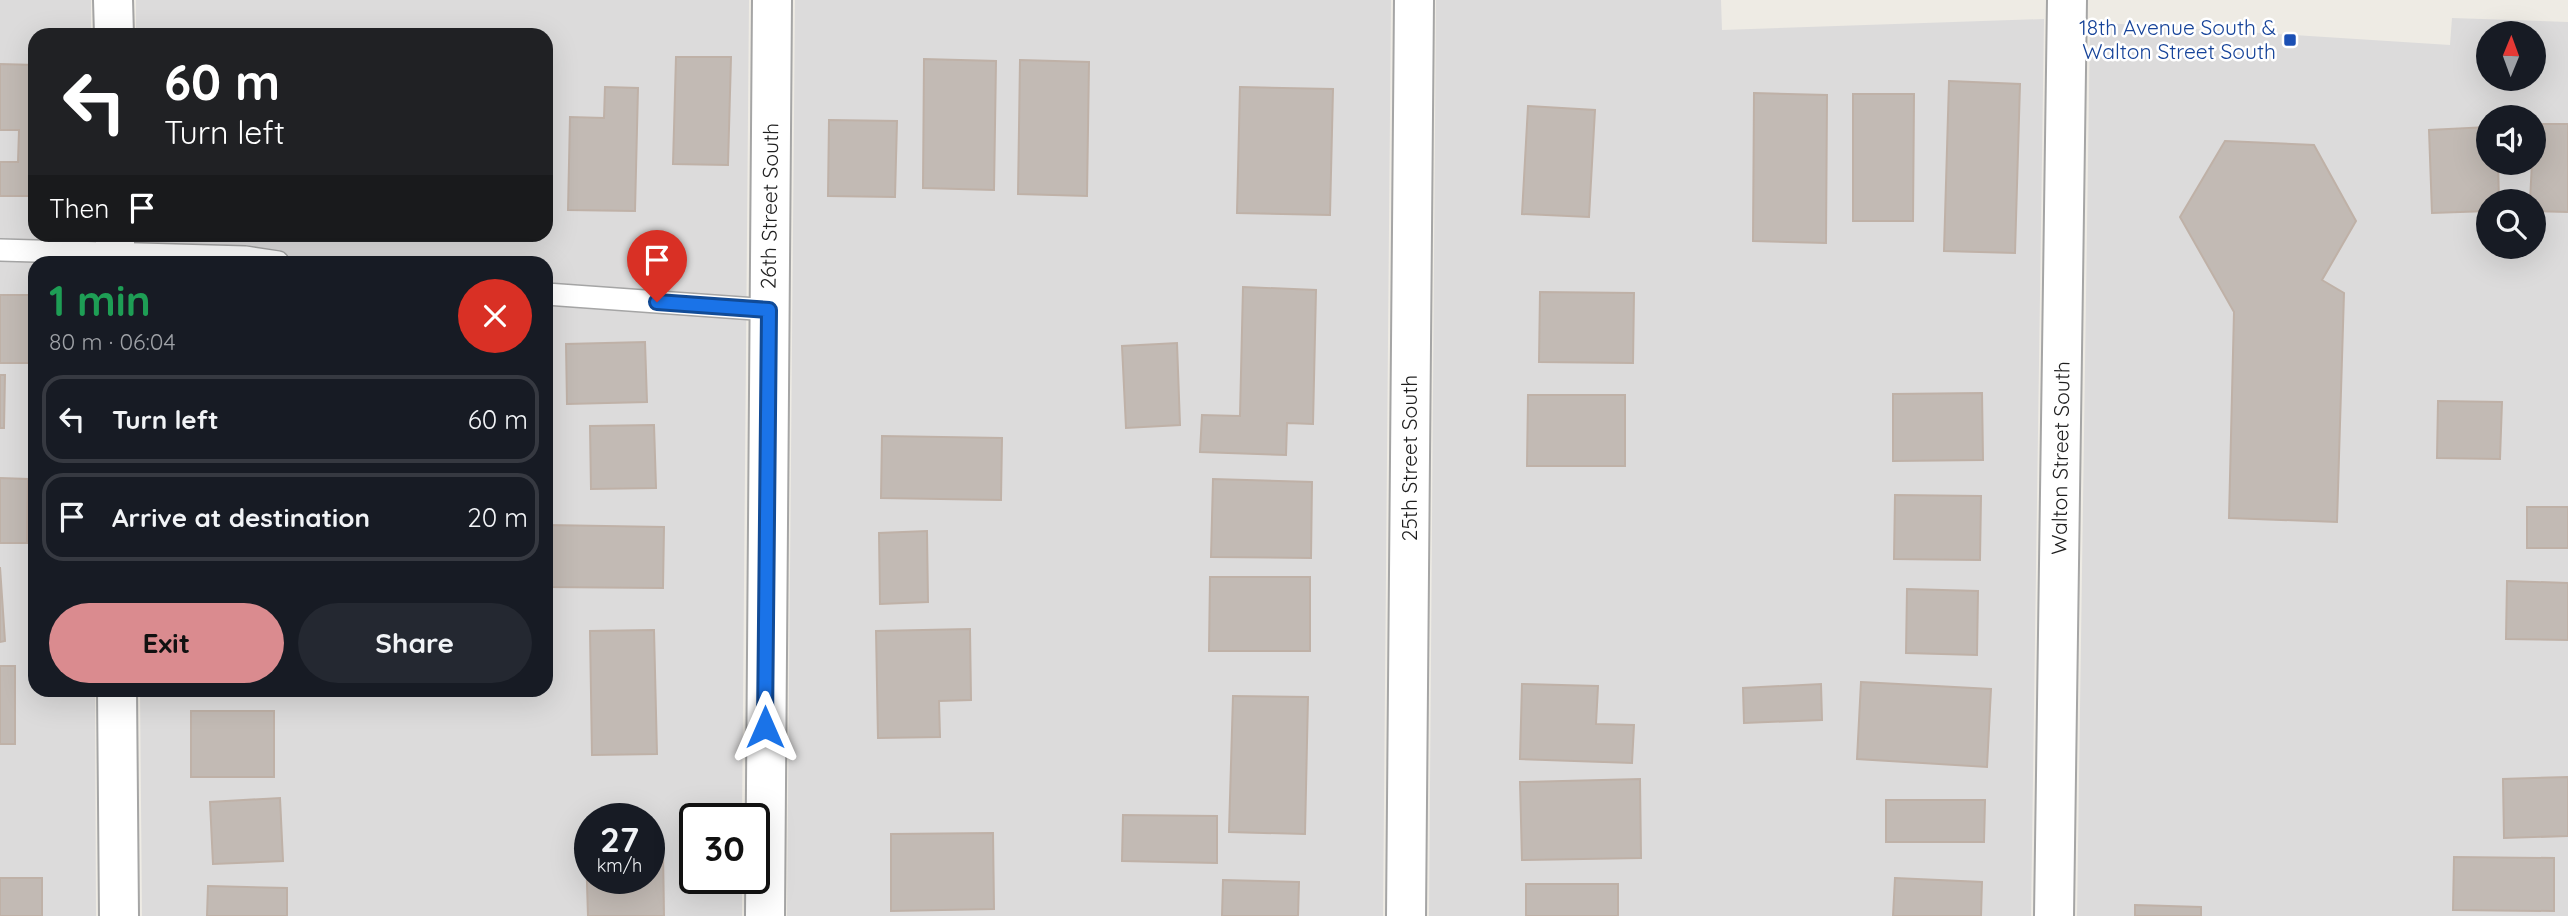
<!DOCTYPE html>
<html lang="en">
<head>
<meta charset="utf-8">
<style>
	:root { --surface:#171b24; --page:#242831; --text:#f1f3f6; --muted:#9ea1a6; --line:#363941; --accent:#da8b8f }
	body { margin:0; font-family:Quicksand,sans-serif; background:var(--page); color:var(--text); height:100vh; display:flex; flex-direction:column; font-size:26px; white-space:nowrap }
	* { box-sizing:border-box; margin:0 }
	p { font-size:23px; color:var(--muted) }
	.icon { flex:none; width:38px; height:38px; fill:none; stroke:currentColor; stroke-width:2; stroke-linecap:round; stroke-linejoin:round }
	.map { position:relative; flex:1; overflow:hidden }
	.side { position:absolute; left:28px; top:256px; width:525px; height:441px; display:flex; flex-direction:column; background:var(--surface); border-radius:21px; box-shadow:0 7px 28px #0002 }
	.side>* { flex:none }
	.banner { position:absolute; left:28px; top:28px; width:525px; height:214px; border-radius:21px; box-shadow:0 7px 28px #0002; background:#202124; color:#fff; overflow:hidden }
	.needle { width:46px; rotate:1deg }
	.fabs { position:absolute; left:2476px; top:21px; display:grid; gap:14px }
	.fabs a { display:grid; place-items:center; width:70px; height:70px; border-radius:50%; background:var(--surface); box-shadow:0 7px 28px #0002; font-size:35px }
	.speed { position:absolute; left:574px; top:803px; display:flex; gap:14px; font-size:35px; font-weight:700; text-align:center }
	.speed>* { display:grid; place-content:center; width:91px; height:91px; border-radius:50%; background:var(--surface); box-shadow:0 7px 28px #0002; line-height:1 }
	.speed small { font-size:18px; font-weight:400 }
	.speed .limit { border:4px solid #111; border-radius:10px; background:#fff; color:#111 }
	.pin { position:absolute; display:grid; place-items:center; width:60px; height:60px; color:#fff; margin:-72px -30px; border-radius:50% 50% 50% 0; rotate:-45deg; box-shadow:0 0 7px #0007 }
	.pin .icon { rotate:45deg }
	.me { position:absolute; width:77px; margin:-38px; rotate:0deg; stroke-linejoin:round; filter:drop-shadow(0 0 5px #0008) }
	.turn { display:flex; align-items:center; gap:24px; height:147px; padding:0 21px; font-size:32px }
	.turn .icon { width:91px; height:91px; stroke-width:2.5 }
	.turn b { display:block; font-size:49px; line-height:60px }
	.then { display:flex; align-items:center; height:66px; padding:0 21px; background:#0003; gap:14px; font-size:26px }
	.round { display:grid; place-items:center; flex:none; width:74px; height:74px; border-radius:37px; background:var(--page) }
	.headline { display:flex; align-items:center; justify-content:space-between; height:119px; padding:0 21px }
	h1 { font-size:42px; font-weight:700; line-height:52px; color:#1e9e55 }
	.button { display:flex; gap:14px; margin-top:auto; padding:14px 21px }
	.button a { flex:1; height:80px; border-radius:42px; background:var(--accent); color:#111; font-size:28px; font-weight:700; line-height:80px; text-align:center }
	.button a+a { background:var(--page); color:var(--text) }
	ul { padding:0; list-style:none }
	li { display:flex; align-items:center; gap:21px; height:88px; margin:0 14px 10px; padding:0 7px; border:4px solid var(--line); border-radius:21px }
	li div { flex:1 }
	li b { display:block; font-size:26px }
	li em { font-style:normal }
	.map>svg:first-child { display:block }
	.residential { fill:#dcdbdb; fill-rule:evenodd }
	.building { fill:#c2bab4; stroke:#bfb1a7; stroke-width:2 }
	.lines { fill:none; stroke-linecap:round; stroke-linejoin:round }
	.service-casing { stroke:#a5a5a5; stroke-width:24 }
	.minor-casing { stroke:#a5a5a5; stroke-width:42 }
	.service { stroke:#fff; stroke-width:21 }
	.minor { stroke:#fff; stroke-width:38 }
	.route-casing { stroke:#114b97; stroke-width:18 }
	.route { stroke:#1a73e8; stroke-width:12 }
	.transit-dot { fill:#1a4fb4; stroke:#fff; stroke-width:2.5 }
	.labels { text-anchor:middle; stroke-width:5; stroke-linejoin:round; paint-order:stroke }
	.transit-label { font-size:21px; fill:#164399; stroke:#fff; text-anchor:end }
	.street-label { font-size:21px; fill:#1e1e1e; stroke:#fff }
</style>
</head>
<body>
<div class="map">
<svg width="2568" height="916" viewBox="0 0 2568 916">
	<rect width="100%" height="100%" fill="#eeebe4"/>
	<path class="residential" d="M0,0H91V35H35V234L92,235L93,262H35V690H95L96,916H0Z
		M136,0H749L742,819H695V878L742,879V916H142L140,690H546V262H138V235L546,234V35H136ZM590,819H649V878H590Z
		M795,0H1391L1383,916H787Z
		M1436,0H1721L1722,30L2044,19L2031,916H1429Z
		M2452,18L2568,22V916H2077L2090,22L2450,45ZM2488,33H2534V79H2488ZM2488,117H2534V163H2488ZM2488,201H2534V247H2488Z"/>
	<path class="building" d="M676,57H731L728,165L673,164Z
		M924,59L996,61L994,190L923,188Z
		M1020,60L1089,62L1087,196L1018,194Z
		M0,64L35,65V196H0V162H18L19,130H0Z
		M1949,81L2020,84L2015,253L1944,251Z
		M605,87L638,88L635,211L568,210L570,117L604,118Z
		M1240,87L1333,89L1330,215L1237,213Z
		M1754,93L1827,95L1826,243L1753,241Z
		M1853,94H1914L1913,221H1853Z
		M1528,106L1595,110L1589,217L1522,214Z
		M829,120L897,121L895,197L828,196Z
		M2534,124H2568V212L2534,211V201H2530Z
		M2488,127V163H2498L2499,201H2488V211L2432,213L2429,130Z
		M2225,141L2314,145L2356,221L2322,280L2344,293L2337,522L2229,518L2234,312L2180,217Z
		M1243,287L1316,290L1313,424L1287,423L1286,455L1200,452L1202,415L1240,416Z
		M1540,292L1634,293L1633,363L1539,362Z
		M0,295H35V363H0Z
		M645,342L647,402L567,404L566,344Z
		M1177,343L1180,425L1126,428L1122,346Z
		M0,375H5L4,428H0Z
		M1982,393L1983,460L1893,461V394Z
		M1528,395H1625V466H1527Z
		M2438,401L2502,402L2500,459L2437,458Z
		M654,425L656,488L591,489L590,426Z
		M882,436L1002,438L1001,500L881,498Z
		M0,478L28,479L27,543H0Z
		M1213,479L1312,482L1311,558L1211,557Z
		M1895,495L1981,496L1980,560L1894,559Z
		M2527,507H2568V548H2527Z
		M546,525L664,527L663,588L546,587Z
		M927,531L928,602L880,604L879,533Z
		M0,567L5,641L0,642Z
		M1210,577H1310V651H1209Z
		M2507,581L2568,583V640L2506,639Z
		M1907,589L1978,591L1977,655L1906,653Z
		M970,629L971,700L939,701L940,737L878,738L876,631Z
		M654,630L657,754L592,755L590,631Z
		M0,666H15V744H0Z
		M1861,682L1991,689L1987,767L1857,759Z
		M1522,684L1598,686L1596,724L1634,725L1632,763L1520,759Z
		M1821,684L1822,720L1744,723L1743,688Z
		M1233,696L1308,697L1305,834L1229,832Z
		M191,711H274V777H191Z
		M2568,777V836L2504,838L2503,779Z
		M1640,779L1641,858L1522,860L1520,782Z
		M280,798L283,861L213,864L210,802Z
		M1886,800H1985L1984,842H1886Z
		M1123,815L1217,816V863L1122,861Z
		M993,833L994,909L891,911V834Z
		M663,849L664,916H588L586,851H590V878H649V850Z
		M2454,857L2554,858V911L2453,910Z
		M0,878H42V916H0Z
		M1895,878L1982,882L1981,916H1893Z
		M1223,880L1299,882L1298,916H1222Z
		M1526,884H1618V916H1526Z
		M208,886L287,888V916H207Z
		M2135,905L2201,907V916H2135Z"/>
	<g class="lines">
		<g class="service-casing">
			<path id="service" d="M0,250L245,257L278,262
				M546,294L769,310"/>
		</g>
		<g class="minor-casing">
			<path id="minor" d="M113,0L114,35
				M115,234V262
				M117,690L119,916
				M765,916L772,0
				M1406,916L1414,0
				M2054,916L2067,0"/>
		</g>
		<use href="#service" class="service"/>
		<use href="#minor" class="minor"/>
	</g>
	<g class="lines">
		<g class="route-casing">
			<path id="route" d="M657,302L769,310L765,727"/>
		</g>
		<use href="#route" class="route"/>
	</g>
	<rect class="transit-dot" x="2283" y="33" width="14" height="14" rx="3.5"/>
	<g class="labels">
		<g class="transit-label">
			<text x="2276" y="35">18th Avenue South &amp;<tspan x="2276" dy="24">Walton Street South</tspan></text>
		</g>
		<g class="street-label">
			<text transform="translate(770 206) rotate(-89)" y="7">26th Street South</text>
			<text transform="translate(1410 458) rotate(-90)" y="7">25th Street South</text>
			<text transform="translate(2061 458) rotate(-89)" y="7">Walton Street South</text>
		</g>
	</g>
</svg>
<div class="fabs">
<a><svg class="needle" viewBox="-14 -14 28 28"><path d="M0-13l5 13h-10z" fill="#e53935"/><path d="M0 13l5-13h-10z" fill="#9ea1a6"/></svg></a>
<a><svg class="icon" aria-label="sound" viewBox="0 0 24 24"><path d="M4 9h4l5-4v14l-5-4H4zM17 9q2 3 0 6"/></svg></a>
<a><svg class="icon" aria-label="search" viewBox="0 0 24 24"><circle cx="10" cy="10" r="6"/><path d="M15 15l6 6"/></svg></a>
</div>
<div class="speed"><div>27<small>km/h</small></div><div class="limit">30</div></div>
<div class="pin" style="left:657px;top:302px;background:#d93025"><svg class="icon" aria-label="arrive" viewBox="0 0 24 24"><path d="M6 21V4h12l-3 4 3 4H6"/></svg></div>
<svg class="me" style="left:765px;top:727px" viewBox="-20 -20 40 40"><path d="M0-17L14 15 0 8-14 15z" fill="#1a73e8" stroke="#fff" stroke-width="4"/></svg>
<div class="banner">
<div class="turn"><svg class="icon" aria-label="left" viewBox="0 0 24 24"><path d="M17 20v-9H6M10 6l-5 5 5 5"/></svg><div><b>60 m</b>Turn left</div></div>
<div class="then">Then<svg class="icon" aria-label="arrive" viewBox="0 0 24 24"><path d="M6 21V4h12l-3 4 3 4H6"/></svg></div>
</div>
<section class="side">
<div class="headline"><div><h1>1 min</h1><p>80 m · 06:04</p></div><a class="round" style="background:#d93025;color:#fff"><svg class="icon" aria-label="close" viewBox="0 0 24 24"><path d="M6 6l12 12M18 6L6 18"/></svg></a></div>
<ul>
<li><svg class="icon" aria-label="left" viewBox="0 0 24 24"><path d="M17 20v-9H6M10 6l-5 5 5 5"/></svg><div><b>Turn left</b></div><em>60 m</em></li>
<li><svg class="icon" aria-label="arrive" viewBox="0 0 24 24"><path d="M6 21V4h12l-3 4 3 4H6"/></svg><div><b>Arrive at destination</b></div><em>20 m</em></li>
</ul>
<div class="button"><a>Exit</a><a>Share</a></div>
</section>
</div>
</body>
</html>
